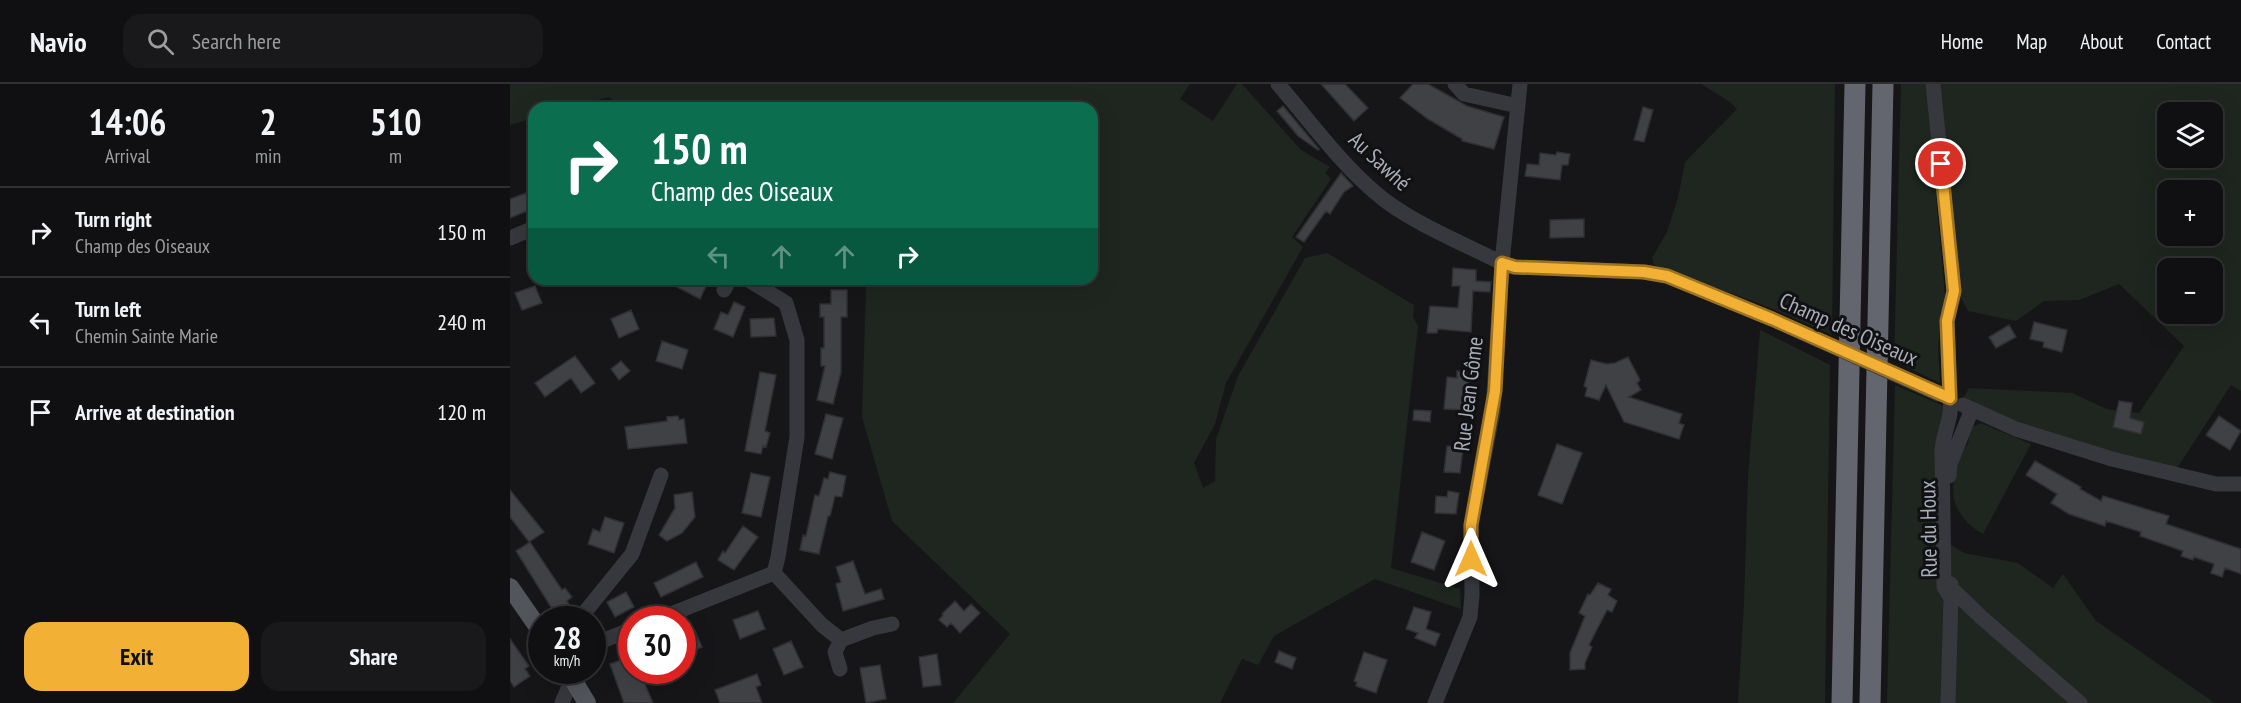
<!DOCTYPE html>
<html lang="en">
<head>
<meta charset="utf-8">
<style>
	:root { --surface:#101012; --page:#19191b; --text:#f1f3f6; --muted:#9c9d9f; --line:#303032; --accent:#f2b134 }
	body { margin:0; font-family:"PT Sans Narrow",sans-serif; background:var(--page); color:var(--text); height:100vh; display:flex; flex-direction:column; font-size:22px; white-space:nowrap }
	* { box-sizing:border-box; margin:0 }
	p { font-size:20px; color:var(--muted) }
	.icon { flex:none; width:33px; height:33px; fill:none; stroke:currentColor; stroke-width:2; stroke-linecap:round; stroke-linejoin:round }
	.map { position:relative; flex:1; overflow:hidden }
	.panel { display:flex; flex-direction:column; background:var(--surface); width:510px }
	.panel>* { flex:none }
	.top-card { position:absolute; left:18px; top:18px; width:570px; height:183px; border-radius:18px; box-shadow:0 6px 24px #0002,0 0 0 2px var(--line); background:#0b6e4f; color:#fff; overflow:hidden }
	.tools { position:absolute; left:1647px; top:18px; display:grid; gap:12px }
	.tools a { display:grid; place-items:center; width:66px; height:66px; border-radius:12px; background:var(--surface); box-shadow:0 6px 24px #0002,0 0 0 2px var(--line); font-size:30px }
	.speed { position:absolute; left:18px; top:522px; display:flex; gap:12px; font-size:30px; font-weight:700; text-align:center }
	.speed>* { display:grid; place-content:center; width:78px; height:78px; border-radius:50%; background:var(--surface); box-shadow:0 6px 24px #0002,0 0 0 2px var(--line); line-height:1 }
	.speed small { font-size:15px; font-weight:400 }
	.speed .limit { border:9px solid #d22; background:#fff; color:#111 }
	.pin { position:absolute; display:grid; place-items:center; width:51px; height:51px; color:#fff; margin:-26px; border:3px solid #fff; border-radius:50%; box-shadow:0 2px 6px #0007 }
	.me { position:absolute; width:66px; margin:-33px; rotate:0deg; stroke-linejoin:round; filter:drop-shadow(0 0 4px #0008) }
	.turn { display:flex; align-items:center; gap:21px; height:126px; padding:0 24px; font-size:27px }
	.turn .icon { width:78px; height:78px; stroke-width:2.5 }
	.turn b { display:block; font-size:42px; line-height:51px }
	.lanes { display:flex; align-items:center; height:57px; padding:0 24px; background:#0003; justify-content:center; gap:30px; direction:ltr }
	.lanes .off { opacity:.35 }
	.eta { display:flex; justify-content:space-evenly; align-items:center; height:102px; text-align:center }
	.eta b { font-size:36px; font-weight:700; line-height:42px }
	.primary-button { display:flex; gap:12px; margin-top:auto; padding:12px 24px }
	.primary-button a { flex:1; height:69px; border-radius:18px; background:var(--accent); color:#111; font-size:24px; font-weight:700; line-height:69px; text-align:center }
	.primary-button a+a { background:var(--page); color:var(--text) }
	ul { padding:0; list-style:none }
	li { display:flex; align-items:center; gap:18px; height:90px; padding:0 24px; border-top:2px solid var(--line) }
	li div { flex:1 }
	li b { display:block; font-size:22px }
	li em { font-style:normal }
	header { display:flex; align-items:center; gap:36px; box-sizing:border-box; height:84px; padding:0 30px; background:var(--surface); border-bottom:2px solid var(--line) }
	header strong { font-size:28px }
	nav { display:flex; gap:33px; margin-inline-start:auto; font-size:21px }
	.search { width:420px; height:54px; background:var(--page); display:flex; align-items:center; gap:15px; box-sizing:border-box; padding:0 21px; border-radius:18px; color:var(--muted); font-size:22px }
	main { display:flex; flex:1; min-height:0 }
	.map>svg:first-child { display:block }
	.green { fill:#1e261f; fill-rule:evenodd }
	.building { fill:#404145; stroke:#303034; stroke-width:1.5 }
	.lines { fill:none; stroke-linecap:round; stroke-linejoin:round }
	.minor { stroke:#37383d; stroke-width:15 }
	.major { stroke:#53555c; stroke-width:18 }
	.highway { stroke:#63666e; stroke-width:21 }
	.minor-bridge { stroke:#37383d; stroke-width:15 }
	.route-casing { stroke:#9d7322; stroke-width:15 }
	.route { stroke:#f2b134; stroke-width:10 }
	.labels { text-anchor:middle; stroke-width:6; stroke-linejoin:round; paint-order:stroke }
	.street-label { font-size:22px; fill:#a8adb8; stroke:#111113 }
</style>
</head>
<body>
<header>
<strong>Navio</strong>
<div class="search"><svg class="icon" aria-label="search" viewBox="0 0 24 24"><circle cx="10" cy="10" r="6"/><path d="M15 15l6 6"/></svg>Search here</div>
<nav><a>Home</a><a>Map</a><a>About</a><a>Contact</a></nav>
</header>
<main>
<section class="panel">
<div class="eta">
<div><b>14:06</b><p>Arrival</p></div>
<div><b>2</b><p>min</p></div>
<div><b>510</b><p>m</p></div>
</div>
<ul>
<li><svg class="icon" aria-label="right" viewBox="0 0 24 24"><path d="M7 20v-9h11M14 6l5 5-5 5"/></svg><div><b>Turn right</b><p>Champ des Oiseaux</p></div><em>150 m</em></li>
<li><svg class="icon" aria-label="left" viewBox="0 0 24 24"><path d="M17 20v-9H6M10 6l-5 5 5 5"/></svg><div><b>Turn left</b><p>Chemin Sainte Marie</p></div><em>240 m</em></li>
<li><svg class="icon" aria-label="arrive" viewBox="0 0 24 24"><path d="M6 21V4h12l-3 4 3 4H6"/></svg><div><b>Arrive at destination</b></div><em>120 m</em></li>
</ul>
<div class="primary-button"><a>Exit</a><a>Share</a></div>
</section>
<div class="map">
<svg width="1731" height="619" viewBox="0 0 1731 619">
	<rect width="100%" height="100%" fill="#161618"/>
	<path class="green" d="M0,0H680L670,15L703,37L727,0H732L791,66L820,83L815,89L821,95L782,153L793,163L716,299L705,340L684,379L693,404L705,397L706,355L728,292L795,174L817,169L904,221L903,233L908,242L881,484L950,505L951,525L865,495L764,552L748,581L732,575L710,619H443L500,550L382,437L352,333L356,201L338,195H582V24H111L99,13L59,24H24V34L0,41Z
		M1191,0H1325L1322,251L1253,221L1144,181L1142,174L1157,148L1168,114L1175,78L1227,25L1220,18Z
		M1391,0H1416L1435,212L1428,263L1430,299L1384,277Z
		M1427,0H1731V307L1721,301L1666,386L1528,346L1453,315L1459,304L1562,309L1597,325L1629,329L1674,262L1609,200L1569,216L1534,217L1506,237L1458,227L1443,199ZM1658,28H1702V74H1658ZM1658,106H1702V152H1658ZM1658,184H1702V230H1658Z
		M1250,246L1320,281L1315,619H1228L1234,520L1238,392Z
		M1385,301L1436,323L1428,453L1454,469L1508,479L1543,504L1553,490L1586,537L1705,619H1377Z
		M1471,339L1521,360L1473,450C1453,439 1439,419 1444,397C1446,389 1445,381 1448,373C1453,362 1460,364 1459,349L1464,342Z"/>
	<path class="building" d="M811,0H835L858,24L844,37Z
		M903,0H918L957,22L994,33L984,65L952,57V55L918,35L890,14Z
		M773,22L809,65L808,66L788,52L767,27Z
		M1133,23L1143,26L1134,58L1124,56Z
		M1047,68L1060,70L1058,81H1052L1050,96L1015,92L1017,80L1029,81L1030,69L1046,71Z
		M831,89L843,102L834,108L820,130L816,127L794,158L786,153Z
		M16,109L22,125L0,134V115Z
		M1074,135V153L1040,154V136Z
		M943,184L966,186V197L981,198L980,208L963,207L961,248L928,245L927,249H917L920,222L948,224L950,202H942Z
		M171,195H196L194,198L197,200L190,215L167,203Z
		M25,202L32,219L12,226L5,209Z
		M321,206H337V233H331V288L323,320L307,316L315,282H311V264H314V233H310V220H321Z
		M224,218L235,223L223,253L204,245L211,228L218,231Z
		M121,226L129,245L109,254L101,235Z
		M264,234L266,252L241,253L240,235Z
		M1524,238L1557,246L1552,268L1533,263L1534,258L1520,255Z
		M1499,241L1506,253L1486,264L1479,253Z
		M152,257L178,266L172,285L146,277Z
		M65,272L85,299L71,309L61,294L35,313L25,299Z
		M1118,273L1130,296L1127,299L1131,306L1119,313L1172,330L1169,339L1174,341L1169,355L1114,338L1096,301L1089,316L1075,312L1077,304L1074,302L1081,276L1096,280L1105,279Z
		M111,277L120,287L109,296L101,285Z
		M947,287L960,288L957,326L934,325L937,293L947,294Z
		M250,288L266,291L255,347L260,349L256,363L253,362L251,370L235,367Z
		M1609,317L1622,319L1620,334L1634,338L1631,350L1603,343Z
		M904,326L921,327L920,338L903,336Z
		M316,330L333,334L322,375L305,370Z
		M168,332L169,336L174,335L177,359L118,365L115,343L157,337V333Z
		M1709,332L1731,347L1720,366L1696,351Z
		M1047,360L1072,369L1052,420L1028,411Z
		M937,362L953,364L950,389L934,388Z
		M1525,377L1571,403L1570,405L1591,417L1593,412L1659,432L1656,440L1731,465V490L1715,484L1712,493L1701,489L1704,480L1684,473L1683,476L1671,472L1673,467L1630,452L1631,448L1596,437L1595,442L1559,430L1541,419L1547,410L1516,391Z
		M320,388L336,392L332,413L325,412L320,432H318L309,470L290,466L293,451L296,452L305,411L309,412L314,394L318,395Z
		M241,389L260,393L251,433L232,429Z
		M0,406L34,448L19,458L0,433Z
		M938,407L949,409L946,430L925,429L926,412L937,413Z
		M182,408L185,433L172,449L157,457L149,451L165,424L164,411Z
		M95,433L114,439L104,469L78,460L83,445L90,448Z
		M233,442L248,453L224,486L208,476L213,467L215,469Z
		M912,448L935,457L924,486L901,478Z
		M20,458L52,506L55,504L62,513L57,517L66,532L61,536H49L6,467Z
		M343,477L355,510L371,505L374,515L333,527L326,500L331,498L326,483Z
		M186,478L193,493L151,513L144,499Z
		M1088,499L1101,505L1098,511L1107,517L1102,528L1097,526L1079,561L1082,563L1075,579V585L1060,586V569L1075,532L1069,529L1078,510L1080,511Z
		M116,508L124,523L105,533L97,518Z
		M445,517L454,527L461,520L470,529L450,549L441,539L437,543L429,536L433,531L432,530Z
		M904,523L921,528L916,545L930,550L925,562L905,554L908,549L896,545Z
		M248,527L255,545L230,555L223,536Z
		M185,547L192,563L172,572V552Z
		M0,555L19,582L15,585L20,592L4,603L0,597Z
		M281,557L293,583L274,591L263,565Z
		M769,567L786,574L782,585L765,578Z
		M854,568L877,576L866,609L846,602L847,598L844,597Z
		M427,570L431,601L413,603L409,573Z
		M122,572V586H126L128,592L131,591L143,619H114L100,580Z
		M370,581L376,615L356,619L350,584Z
		M247,590L251,601L246,603L252,619H210L205,606Z"/>
	<g class="lines">
		<path class="minor" d="M768,0C800,37 830,79 867,110C898,137 954,160 992,179L1005,183L1134,188L1157,192L1262,235
			M945,0L954,10L1008,22
			M1423,0L1444,207L1437,237L1440,314C1443,333 1433,348 1432,367L1434,503L1441,514L1438,619
			M0,154L24,144
			M214,206L220,195
			M1453,321L1506,345L1602,375L1706,400H1731
			M1439,392L1440,380L1462,325
			M264,489L312,541L331,556L363,544L382,540
			M1441,500V504L1471,533L1570,619
			M76,536L75,528L122,470L151,391
			M146,536L264,489L268,473L287,353V256L276,219L237,195
			M82,561L122,545
			M330,585L325,568L331,556
			M52,619L62,595
			M925,619L960,533L962,511L961,441L983,327L992,179L1010,0"/>
		<path class="major" d="M0,503L32,549
			M57,586L77,619"/>
		<path class="highway" d="M1332,619L1345,0
			M1360,619L1373,0"/>
		<path class="minor-bridge" d="M1262,235L1428,310"/>
	</g>
	<g class="lines">
		<g class="route-casing">
			<path id="route" d="M961,475V441L985,307L992,179L1005,183L1134,188L1157,192L1262,235L1440,314L1437,237L1444,207L1431,80"/>
		</g>
		<use href="#route" class="route"/>
	</g>
	<g class="labels">
		<g class="street-label">
			<text transform="translate(870 77) rotate(43)" y="8">Au Sawhé</text>
			<text transform="translate(1339 245) rotate(24)" y="8">Champ des Oiseaux</text>
			<text transform="translate(958 310) rotate(-83)" y="8">Rue Jean Gôme</text>
			<text transform="translate(1418 445) rotate(-91)" y="8">Rue du Houx</text>
		</g>
	</g>
</svg>
<div class="tools">
<a><svg class="icon" aria-label="layers" viewBox="0 0 24 24"><path d="M12 4l9 5-9 5-9-5zM3 14l9 5 9-5"/></svg></a>
<a>+</a>
<a>−</a>
</div>
<div class="speed"><div>28<small>km/h</small></div><div class="limit">30</div></div>
<div class="pin" style="left:1431px;top:80px;background:#d93025"><svg class="icon" aria-label="arrive" viewBox="0 0 24 24"><path d="M6 21V4h12l-3 4 3 4H6"/></svg></div>
<svg class="me" style="left:961px;top:475px" viewBox="-20 -20 40 40"><path d="M0-17L14 15 0 8-14 15z" fill="#f2b134" stroke="#fff" stroke-width="4"/></svg>
<div class="top-card">
<div class="turn"><svg class="icon" aria-label="right" viewBox="0 0 24 24"><path d="M7 20v-9h11M14 6l5 5-5 5"/></svg><div><b>150 m</b>Champ des Oiseaux</div></div>
<div class="lanes"><svg class="icon off" aria-label="left" viewBox="0 0 24 24"><path d="M17 20v-9H6M10 6l-5 5 5 5"/></svg><svg class="icon off" aria-label="ahead" viewBox="0 0 24 24"><path d="M12 20V5M6 11l6-6 6 6"/></svg><svg class="icon off" aria-label="ahead" viewBox="0 0 24 24"><path d="M12 20V5M6 11l6-6 6 6"/></svg><svg class="icon" aria-label="right" viewBox="0 0 24 24"><path d="M7 20v-9h11M14 6l5 5-5 5"/></svg></div>
</div>
</div>
</main>
</body>
</html>
